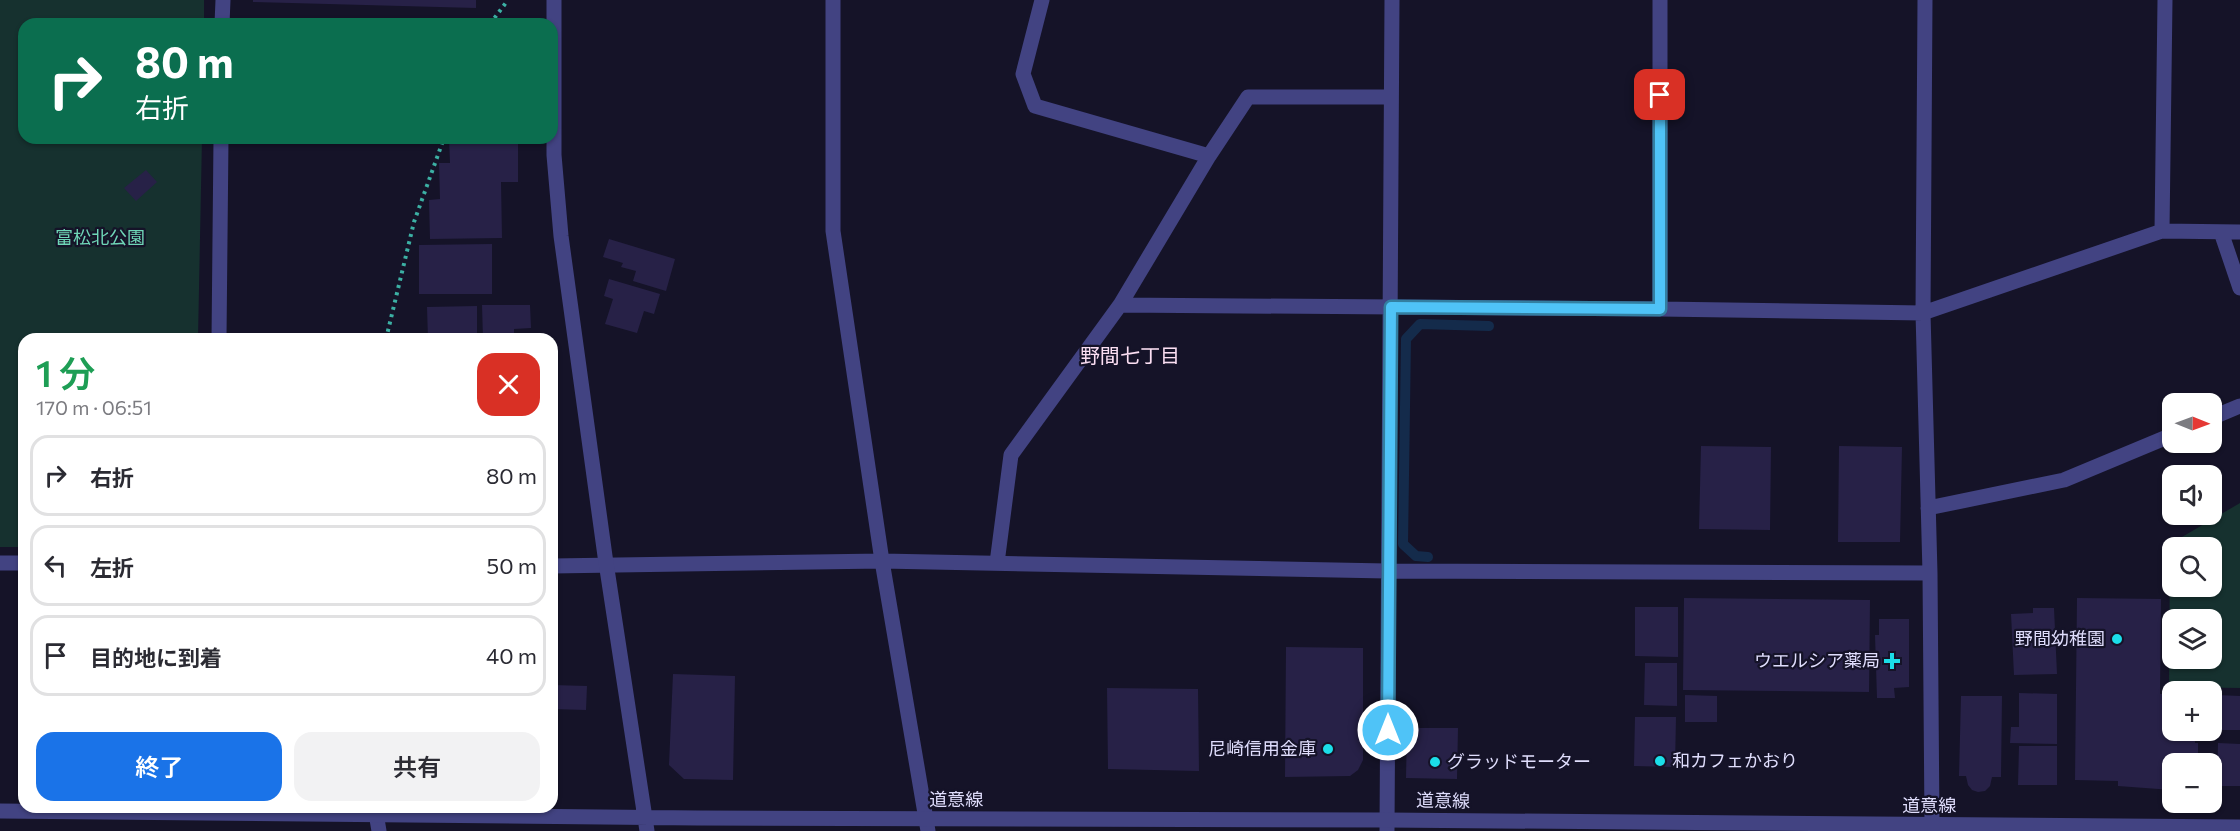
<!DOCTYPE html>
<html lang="ja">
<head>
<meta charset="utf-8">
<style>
	:root { --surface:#fff; --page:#f2f2f3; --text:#2b2b33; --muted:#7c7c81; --line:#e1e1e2; --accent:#1a73e8 }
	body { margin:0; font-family:Commissioner,"Noto Sans JP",sans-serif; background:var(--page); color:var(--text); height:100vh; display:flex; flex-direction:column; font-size:22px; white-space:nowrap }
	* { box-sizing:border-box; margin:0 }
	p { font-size:20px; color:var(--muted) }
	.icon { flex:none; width:33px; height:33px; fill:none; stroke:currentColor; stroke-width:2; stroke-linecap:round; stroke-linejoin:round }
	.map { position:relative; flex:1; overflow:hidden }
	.sheet { position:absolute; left:18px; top:333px; width:540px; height:480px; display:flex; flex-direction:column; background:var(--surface); border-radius:18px; box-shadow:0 2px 4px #0004 }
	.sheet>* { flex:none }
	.top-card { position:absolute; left:18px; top:18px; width:540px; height:126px; border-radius:18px; box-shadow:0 2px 4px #0004; background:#0b6e4f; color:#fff; overflow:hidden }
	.needle { width:39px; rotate:91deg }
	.tools { position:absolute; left:2162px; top:393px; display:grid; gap:12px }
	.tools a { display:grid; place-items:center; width:60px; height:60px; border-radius:12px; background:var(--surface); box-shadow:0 2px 4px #0004; font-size:30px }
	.pin { position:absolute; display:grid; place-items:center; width:51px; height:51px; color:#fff; margin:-26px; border-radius:12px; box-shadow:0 3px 9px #0006 }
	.me { position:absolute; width:66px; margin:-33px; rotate:0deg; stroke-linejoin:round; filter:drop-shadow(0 0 4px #0008) }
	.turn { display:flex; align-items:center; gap:21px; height:126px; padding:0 18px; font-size:27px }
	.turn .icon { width:78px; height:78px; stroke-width:2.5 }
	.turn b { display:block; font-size:42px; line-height:51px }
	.round { display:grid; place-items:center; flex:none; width:63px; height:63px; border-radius:18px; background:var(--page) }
	.overview { display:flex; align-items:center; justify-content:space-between; height:102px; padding:0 18px }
	h1 { font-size:36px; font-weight:600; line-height:45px; color:#1e9e55 }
	.button { display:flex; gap:12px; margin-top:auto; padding:12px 18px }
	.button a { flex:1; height:69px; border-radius:18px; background:var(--accent); color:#fff; font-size:24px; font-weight:600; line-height:69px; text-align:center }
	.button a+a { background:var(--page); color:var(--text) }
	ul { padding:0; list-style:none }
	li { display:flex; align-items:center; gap:18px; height:81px; margin:0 12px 9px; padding:0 6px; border:3px solid var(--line); border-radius:18px }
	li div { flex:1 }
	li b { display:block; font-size:22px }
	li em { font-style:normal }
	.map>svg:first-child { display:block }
	.green { fill:#16312f; fill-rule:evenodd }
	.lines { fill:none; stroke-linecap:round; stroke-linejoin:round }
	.stream { stroke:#142b4b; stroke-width:10 }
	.building { fill:#272147 }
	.path { stroke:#3cb0a4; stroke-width:4; stroke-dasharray:3 4.5; stroke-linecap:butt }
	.minor { stroke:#424382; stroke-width:15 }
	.tertiary { stroke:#424382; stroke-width:15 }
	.route-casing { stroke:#337fa1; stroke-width:15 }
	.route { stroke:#4fc3f7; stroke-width:10 }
	.poi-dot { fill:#1bdee9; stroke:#151328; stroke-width:2 }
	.labels { text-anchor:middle; stroke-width:4.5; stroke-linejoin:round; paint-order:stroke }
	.park-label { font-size:18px; fill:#6fd6b7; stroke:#151328 }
	.poi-label { font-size:18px; fill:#dfddfc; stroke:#151328; text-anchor:end }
	.street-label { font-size:18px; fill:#dfddfc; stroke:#151328 }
	.neighbourhood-label { font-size:20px; fill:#fcdff3; stroke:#151328 }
</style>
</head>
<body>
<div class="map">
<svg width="2240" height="831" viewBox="0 0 2240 831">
	<rect width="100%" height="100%" fill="#151328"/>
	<path class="green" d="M0,0H204V24H24V138H202L198,339H24V547H0Z
		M2240,503V688L2169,687L2170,544ZM2172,548H2211V586H2172ZM2172,620H2211V658H2172Z"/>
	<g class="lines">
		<path class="stream" d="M1428,557L1416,556L1403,544L1406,339L1420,324L1489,326"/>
	</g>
	<path class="building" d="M253,0H476V8L253,2Z
		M449,138H518V182H501L502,238L430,239L429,200L440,199L439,163H450Z
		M146,170L157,182L136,201L124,188Z
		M609,239L675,259L666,291L633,281L636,271L621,267L623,263L603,257Z
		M492,244V294H419V245Z
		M609,279L660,294L654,314L644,311L637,333L605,324L613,299L604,296Z
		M482,305H530L531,328L514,329V339H483Z
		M477,306V339H428L427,307Z
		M1701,446L1771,447L1770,530L1699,529Z
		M1839,446L1902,447L1900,542H1838Z
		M1684,598L1870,600L1869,692L1683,690Z
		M2077,598L2161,599L2160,694H2172V730H2195V743H2198V764H2172V790L2118,786V781L2075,780Z
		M1635,607H1678V657L1635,656Z
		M2033,608H2054L2057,674L2014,675L2011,614L2033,613Z
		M1879,619H1909V687L1894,688L1895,698H1877L1875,635H1879Z
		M1286,647L1363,648V760L1358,770L1350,776L1285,777Z
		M1645,663H1677V706L1644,705Z
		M673,674L735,676L733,780L684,779L669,765Z
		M552,685L587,686L586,710L552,709Z
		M1107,688L1198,689L1199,771L1108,769Z
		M2019,693L2057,694V744L2010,743L2011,727H2019Z
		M1685,695L1717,696V722H1685Z
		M2216,695L2240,696V730H2215Z
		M1961,696H2002L2001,777H1992L1990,786L1985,791L1978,792L1972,790L1968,785L1966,776H1959Z
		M1635,717H1676L1675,767L1634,766Z
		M1407,728H1458L1457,779L1406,778Z
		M2218,743L2240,744V786H2217Z
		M2019,746H2057V785H2018Z"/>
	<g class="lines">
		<path class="path" d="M490,24L508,0
			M386,339L414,222L444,138"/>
		<path class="minor" d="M833,0V231L882,561L928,831
			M1042,0L1023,74L1035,106L1209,156
			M1660,0V309
			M1925,0L1923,313L1930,573L1932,825
			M222,24L223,0
			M2162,231L2165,0
			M2221,232L2240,288
			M1120,305L1660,309L1923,313L2162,231L2240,232
			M219,339L221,138
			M2211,418L2240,406
			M1928,508L2064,480L2172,435
			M0,563H24
			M997,563L1011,455L1120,305L1209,156L1248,97H1390
			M552,566L882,561L1387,571L1930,573
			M375,807L379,831
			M1387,831L1392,0"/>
		<path class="tertiary" d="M554,0V155L561,236L605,556L647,831
			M0,811L697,818L1387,820L2240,827"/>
	</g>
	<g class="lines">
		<g class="route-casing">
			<path id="route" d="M1388,730L1391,307L1660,309V95"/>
		</g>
		<use href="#route" class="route"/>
	</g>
	<g class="poi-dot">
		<circle cx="2117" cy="639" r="6"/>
		<path d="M1889 652h6v6h6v6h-6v6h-6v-6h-6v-6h6z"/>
		<circle cx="1328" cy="749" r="6"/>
		<circle cx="1660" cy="761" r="6"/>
		<circle cx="1435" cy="762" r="6"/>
	</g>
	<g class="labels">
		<g class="park-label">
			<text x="100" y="244">富松北公園</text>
		</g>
		<g class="poi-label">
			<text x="2105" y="645">野間幼稚園</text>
			<text x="1880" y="667">ウエルシア薬局</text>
			<text x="1316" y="755">尼崎信用金庫</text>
			<text x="1672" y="767" text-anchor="start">和カフェかおり</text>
			<text x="1447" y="768" text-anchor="start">グラッドモーター</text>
		</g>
		<g class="street-label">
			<text x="956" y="806">道意線</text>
			<text transform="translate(1443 801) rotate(1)" y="6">道意線</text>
			<text x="1929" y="812">道意線</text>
		</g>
		<g class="neighbourhood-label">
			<text x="1130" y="363">野間七丁目</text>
		</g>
	</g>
</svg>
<div class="tools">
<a><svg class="needle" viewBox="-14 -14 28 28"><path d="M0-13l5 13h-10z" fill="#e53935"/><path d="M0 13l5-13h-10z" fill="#7c7c81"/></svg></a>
<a><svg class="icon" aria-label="sound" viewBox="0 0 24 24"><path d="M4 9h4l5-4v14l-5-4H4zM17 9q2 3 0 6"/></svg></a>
<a><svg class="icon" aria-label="search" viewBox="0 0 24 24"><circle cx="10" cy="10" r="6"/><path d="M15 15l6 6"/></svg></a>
<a><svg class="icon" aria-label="layers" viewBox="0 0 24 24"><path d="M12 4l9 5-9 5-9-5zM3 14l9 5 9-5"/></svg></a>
<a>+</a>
<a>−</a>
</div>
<div class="pin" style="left:1660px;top:95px;background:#d93025"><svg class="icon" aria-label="arrive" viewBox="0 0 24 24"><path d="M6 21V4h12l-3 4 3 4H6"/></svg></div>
<svg class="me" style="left:1388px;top:730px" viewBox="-20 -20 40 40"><circle r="17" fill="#4fc3f7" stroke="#fff" stroke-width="3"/><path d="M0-11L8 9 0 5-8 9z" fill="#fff"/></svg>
<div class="top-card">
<div class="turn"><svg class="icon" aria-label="right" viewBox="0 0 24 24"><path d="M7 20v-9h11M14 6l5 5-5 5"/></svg><div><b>80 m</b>右折</div></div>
</div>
<section class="sheet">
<div class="overview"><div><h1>1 分</h1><p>170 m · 06:51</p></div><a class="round" style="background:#d93025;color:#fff"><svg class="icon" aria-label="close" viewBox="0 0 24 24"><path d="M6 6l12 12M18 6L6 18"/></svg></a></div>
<ul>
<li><svg class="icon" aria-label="right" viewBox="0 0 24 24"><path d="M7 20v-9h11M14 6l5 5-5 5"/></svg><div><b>右折</b></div><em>80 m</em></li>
<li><svg class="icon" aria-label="left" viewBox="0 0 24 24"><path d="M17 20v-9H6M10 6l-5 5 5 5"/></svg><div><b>左折</b></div><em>50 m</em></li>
<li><svg class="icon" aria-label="arrive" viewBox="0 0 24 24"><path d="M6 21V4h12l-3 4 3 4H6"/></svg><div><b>目的地に到着</b></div><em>40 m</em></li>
</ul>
<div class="button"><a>終了</a><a>共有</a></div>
</section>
</div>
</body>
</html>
